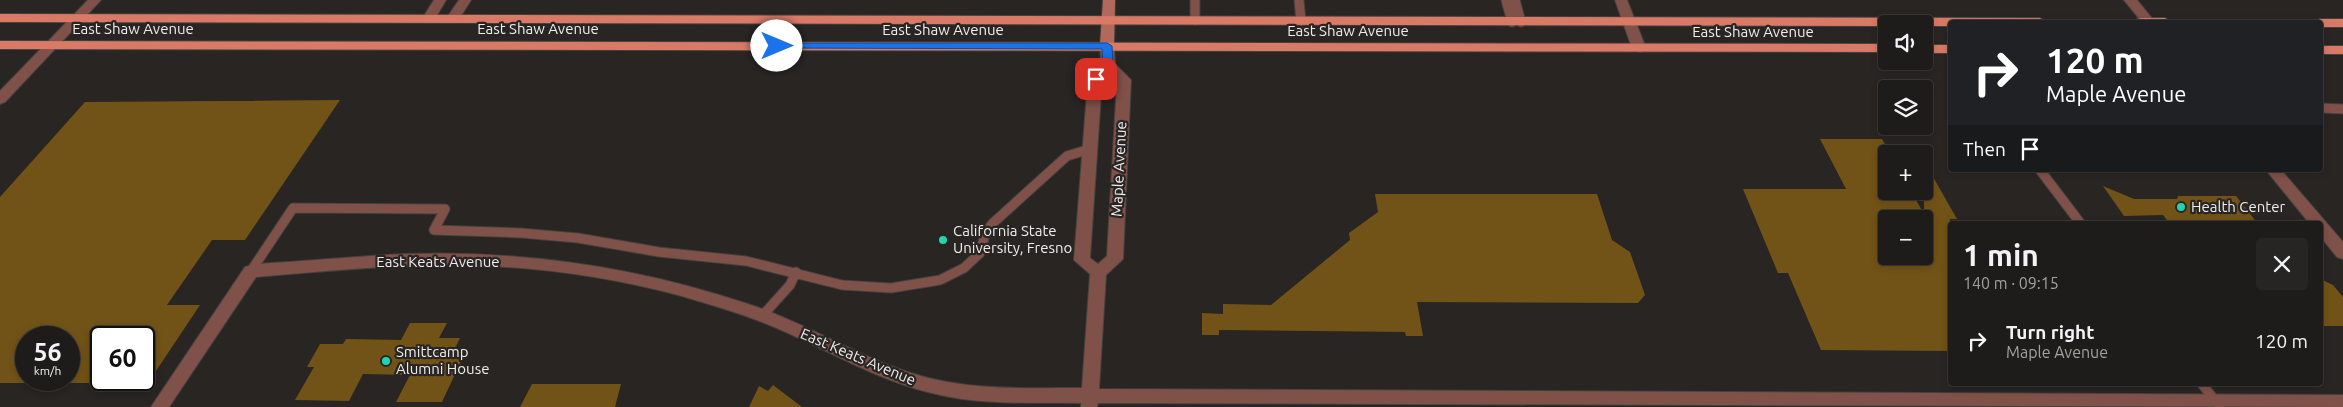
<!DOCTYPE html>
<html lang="en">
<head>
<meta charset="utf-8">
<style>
	:root { --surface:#1e1c1a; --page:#262523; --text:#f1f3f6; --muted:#a1a1a2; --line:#3c3a39 }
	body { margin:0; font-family:Ubuntu,sans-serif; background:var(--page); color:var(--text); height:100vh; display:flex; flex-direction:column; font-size:19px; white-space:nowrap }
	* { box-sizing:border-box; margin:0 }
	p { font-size:16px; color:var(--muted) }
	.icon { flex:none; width:28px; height:28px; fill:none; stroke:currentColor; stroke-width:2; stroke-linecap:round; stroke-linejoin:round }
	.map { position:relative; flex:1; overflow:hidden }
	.side { position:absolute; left:1948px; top:221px; width:375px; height:165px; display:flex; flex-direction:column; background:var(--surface); border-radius:5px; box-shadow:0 2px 8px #0003,0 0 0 1px var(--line) }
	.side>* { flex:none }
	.banner { position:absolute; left:1948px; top:20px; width:375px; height:152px; border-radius:5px; box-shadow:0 2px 8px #0003,0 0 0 1px var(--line); background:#202124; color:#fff; overflow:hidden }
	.controls { position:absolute; left:1878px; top:15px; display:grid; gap:10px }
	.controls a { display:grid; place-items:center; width:55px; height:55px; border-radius:5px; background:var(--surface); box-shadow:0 2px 8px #0003,0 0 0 1px var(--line); font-size:25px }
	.speed { position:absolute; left:15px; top:326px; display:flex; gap:10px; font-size:25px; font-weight:700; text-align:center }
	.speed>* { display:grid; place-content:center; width:65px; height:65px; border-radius:50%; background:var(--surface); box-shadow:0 2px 8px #0003,0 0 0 1px var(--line); line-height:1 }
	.speed small { font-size:12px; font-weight:400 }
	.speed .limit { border:2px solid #111; border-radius:8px; background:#fff; color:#111 }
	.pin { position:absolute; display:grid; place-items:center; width:42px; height:42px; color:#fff; margin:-21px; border-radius:10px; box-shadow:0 2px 8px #0006 }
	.me { position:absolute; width:55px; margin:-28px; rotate:90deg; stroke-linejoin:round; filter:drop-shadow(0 0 4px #0008) }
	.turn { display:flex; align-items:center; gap:18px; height:105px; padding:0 15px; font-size:22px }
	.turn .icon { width:65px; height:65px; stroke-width:2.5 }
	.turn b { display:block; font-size:35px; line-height:42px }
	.then { display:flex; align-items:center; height:48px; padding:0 15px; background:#0003; gap:10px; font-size:19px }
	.round { display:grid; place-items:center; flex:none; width:52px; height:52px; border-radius:5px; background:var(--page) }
	.head { display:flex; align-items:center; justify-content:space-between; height:85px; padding:0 15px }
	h1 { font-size:30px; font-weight:700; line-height:38px }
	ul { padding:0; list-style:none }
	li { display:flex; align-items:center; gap:15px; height:70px; padding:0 15px }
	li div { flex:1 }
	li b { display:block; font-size:19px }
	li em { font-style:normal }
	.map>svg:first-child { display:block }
	.building { fill:#725317; fill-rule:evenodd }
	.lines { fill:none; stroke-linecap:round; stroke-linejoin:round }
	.lane-casing { stroke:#44413f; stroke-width:11 }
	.street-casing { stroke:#44413f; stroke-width:2 }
	.secondary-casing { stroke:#44413f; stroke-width:2 }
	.primary-casing { stroke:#44413f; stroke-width:2 }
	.lane { stroke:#805148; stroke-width:9 }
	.street { fill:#805148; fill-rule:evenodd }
	.secondary { fill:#b2685a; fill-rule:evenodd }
	.primary { fill:#d97a67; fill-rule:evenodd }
	.route { fill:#1a73e8; stroke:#114b97 }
	.poi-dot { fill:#23d5af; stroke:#282523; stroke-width:2 }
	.labels { text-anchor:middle; stroke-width:4.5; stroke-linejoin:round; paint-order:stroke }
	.street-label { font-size:15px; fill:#efedec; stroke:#282523 }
	.poi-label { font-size:15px; fill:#efedec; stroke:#282523; text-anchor:start }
</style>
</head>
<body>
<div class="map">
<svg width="2343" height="407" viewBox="0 0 2343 407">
	<rect width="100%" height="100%" fill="#282523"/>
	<path class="building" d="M340,100L245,240H212L167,305H200L144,389V332H101V383H69V332H26V383H0V197L85,102Z
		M1820,139H1882L1886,146V191H1911L1924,214V161L1957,219H1950V351L1821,350L1788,273H1778L1743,189H1846ZM1886,218H1924V237L1934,256H1886Z
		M2103,186L2134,199H2177L2178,196H2236L2258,224H2170L2163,215L2124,216Z
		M1375,194H1597L1612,240L1630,252L1645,295L1638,303L1417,302L1423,336H1406L1405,332L1219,330V335H1202V313L1223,314V304L1271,305L1350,240L1349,233L1378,212Z
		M2320,279L2333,285L2343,297V326H2320Z
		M410,323H447L439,338H460L452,355H464L442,402H396L410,375L363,374L349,401L295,400L314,367H307L320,344H343L346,339L401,340Z
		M532,384H621L615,407H520Z
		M773,385L802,407H749L759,386L768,391Z"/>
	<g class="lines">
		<g class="lane-casing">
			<path id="lane" d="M1195,0V20
				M1299,0L1301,21
				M1506,0L1512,22
				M1515,0L1521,22
				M2320,108L2343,109
				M2040,170L2081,224
				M251,271L293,208L445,209L434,230L521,233L578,238L659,252L746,261L842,285L891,288L940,280L964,268L981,252L985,233L993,223L1067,156L1090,149
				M763,315L790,285L796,272
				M2202,384L2220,407"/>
		</g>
		<g class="street-casing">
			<path id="street" d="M88,0H101L5,102L0,104V91Z
				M434,0H446L433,22H423L422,19Z
				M459,0H471L457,22H447L446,19Z
				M1615,0H1627L1646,48L1644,51L1639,52L1632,48Z
				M2124,0H2137L2155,22H2142Z
				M1107,42L1114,46L1115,64L1131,80L1123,259L1106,275L1099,389L2343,395V407L1098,403L1097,407H1081V403C1029,402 978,406 928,392C876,379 829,351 779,329C747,315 713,305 678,295C599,274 517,264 434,265C375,266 315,272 256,277L169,407H151L245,267C259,263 274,263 288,262C315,260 343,258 370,256C499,247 625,263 748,304C804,322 854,355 911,373C966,391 1024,388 1082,388L1090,274L1074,260L1088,79L1101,64L1100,46ZM1108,73L1117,81L1107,256L1098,264L1090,258L1102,80Z
				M2266,170H2281L2343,242V259L2337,257L2320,236V224H2310Z"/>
		</g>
		<g class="secondary-casing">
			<path id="secondary" d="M1103,0H1115L1114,46L1107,50L1100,46Z"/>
		</g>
		<g class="primary-casing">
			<path id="primary" d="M0,14L2040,18L2046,22H1950V26H1924V24H1886V26L0,22Z
				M2142,18H2165L2171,22H2136L2137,19Z
				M2320,19H2343V27H2320V22H2314Z
				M0,41L1886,44V52L0,49Z
				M1924,45H1950V53H1924Z
				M2320,46H2343V54H2320Z"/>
		</g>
		<use href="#lane" class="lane"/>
		<use href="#street" class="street"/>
		<use href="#secondary" class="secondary"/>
		<use href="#primary" class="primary"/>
	</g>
	<path class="route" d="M777,43H1107L1112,46L1113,65L1099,82H1096L1090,79L1103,64L1102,49L774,48V44Z"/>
	<g class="poi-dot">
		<circle cx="2181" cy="207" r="5"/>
		<circle cx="943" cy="240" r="5"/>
		<circle cx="386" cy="361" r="5"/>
	</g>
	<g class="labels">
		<g class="street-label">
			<text x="133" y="34">East Shaw Avenue</text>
			<text x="538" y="34">East Shaw Avenue</text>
			<text x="943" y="35">East Shaw Avenue</text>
			<text x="1348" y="36">East Shaw Avenue</text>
			<text x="1753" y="37">East Shaw Avenue</text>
			<text transform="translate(1119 169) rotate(-87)" y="5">Maple Avenue</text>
			<text x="438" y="267">East Keats Avenue</text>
			<text transform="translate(858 357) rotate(23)" y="5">East Keats Avenue</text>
		</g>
		<g class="poi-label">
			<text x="2191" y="212">Health Center</text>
			<text x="953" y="236">California State<tspan x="953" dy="17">University, Fresno</tspan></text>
			<text x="396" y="357">Smittcamp<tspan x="396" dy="17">Alumni House</tspan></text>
		</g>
	</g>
</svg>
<div class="controls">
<a><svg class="icon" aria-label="sound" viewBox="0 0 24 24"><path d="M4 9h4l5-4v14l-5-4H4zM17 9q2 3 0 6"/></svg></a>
<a><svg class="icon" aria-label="layers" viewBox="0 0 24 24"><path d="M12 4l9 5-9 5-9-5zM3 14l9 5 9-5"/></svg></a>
<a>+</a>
<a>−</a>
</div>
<div class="speed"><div>56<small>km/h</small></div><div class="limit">60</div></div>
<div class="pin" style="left:1096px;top:79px;background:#d93025"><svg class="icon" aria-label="arrive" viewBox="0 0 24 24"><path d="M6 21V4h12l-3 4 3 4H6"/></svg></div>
<svg class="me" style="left:777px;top:46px" viewBox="-20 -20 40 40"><circle r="19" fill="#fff"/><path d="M0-13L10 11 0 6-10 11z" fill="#1a73e8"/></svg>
<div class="banner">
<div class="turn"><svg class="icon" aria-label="right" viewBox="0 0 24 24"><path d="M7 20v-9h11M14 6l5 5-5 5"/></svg><div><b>120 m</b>Maple Avenue</div></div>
<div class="then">Then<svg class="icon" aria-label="arrive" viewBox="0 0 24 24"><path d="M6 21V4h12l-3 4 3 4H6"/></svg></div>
</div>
<section class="side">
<div class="head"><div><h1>1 min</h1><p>140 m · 09:15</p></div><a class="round"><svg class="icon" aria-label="close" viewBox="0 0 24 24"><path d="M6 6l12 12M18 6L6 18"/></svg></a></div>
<ul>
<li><svg class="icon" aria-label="right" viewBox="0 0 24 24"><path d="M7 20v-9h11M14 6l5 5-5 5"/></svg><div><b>Turn right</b><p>Maple Avenue</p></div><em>120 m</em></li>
</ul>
</section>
</div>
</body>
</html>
